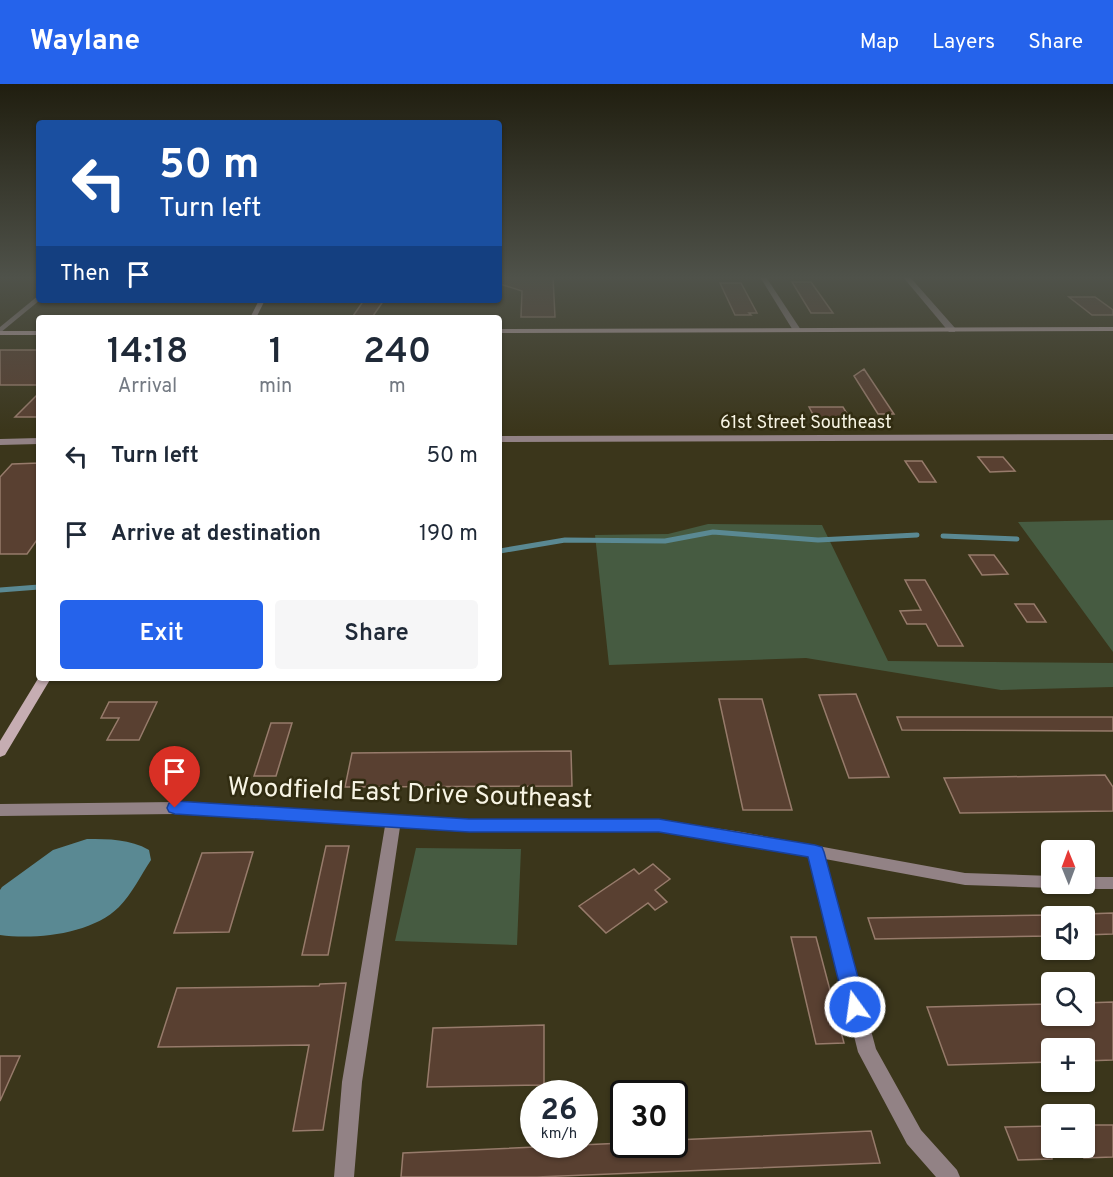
<!DOCTYPE html>
<html lang="en">
<head>
<meta charset="utf-8">
<style>
	:root { --surface:#fff; --page:#f6f6f7; --text:#1f2937; --muted:#747a83; --accent:#2563eb }
	body { margin:0; font-family:Overpass,sans-serif; background:var(--page); color:var(--text); height:100vh; display:flex; flex-direction:column; font-size:22px; white-space:nowrap }
	* { box-sizing:border-box; margin:0 }
	p { font-size:20px; color:var(--muted) }
	.icon { flex:none; width:33px; height:33px; fill:none; stroke:currentColor; stroke-width:2; stroke-linecap:round; stroke-linejoin:round }
	.map { position:relative; flex:1; overflow:hidden }
	.side { position:absolute; left:36px; top:231px; width:466px; height:366px; display:flex; flex-direction:column; background:var(--surface); border-radius:6px; box-shadow:0 2px 4px #0004 }
	.side>* { flex:none }
	.banner { position:absolute; left:36px; top:36px; width:466px; height:183px; border-radius:6px; box-shadow:0 2px 4px #0004; background:#1a4fa0; color:#fff; overflow:hidden }
	.needle { width:39px; rotate:359deg }
	.buttons { position:absolute; left:1041px; top:756px; display:grid; gap:12px }
	.buttons a { display:grid; place-items:center; width:54px; height:54px; border-radius:6px; background:var(--surface); box-shadow:0 2px 4px #0004; font-size:30px }
	.speed { position:absolute; left:520px; top:996px; display:flex; gap:12px; font-size:30px; font-weight:700; text-align:center }
	.speed>* { display:grid; place-content:center; width:78px; height:78px; border-radius:50%; background:var(--surface); box-shadow:0 2px 4px #0004; line-height:1 }
	.speed small { font-size:15px; font-weight:400 }
	.speed .limit { border:3px solid #111; border-radius:9px; background:#fff; color:#111 }
	.pin { position:absolute; display:grid; place-items:center; width:51px; height:51px; color:#fff; margin:-62px -26px; border-radius:50% 50% 50% 0; rotate:-45deg; box-shadow:0 0 6px #0007 }
	.pin .icon { rotate:45deg }
	.me { position:absolute; width:66px; margin:-33px; rotate:346deg; stroke-linejoin:round; filter:drop-shadow(0 0 4px #0008) }
	.turn { display:flex; align-items:center; gap:21px; height:126px; padding:0 24px; font-size:27px }
	.turn .icon { width:78px; height:78px; stroke-width:2.5 }
	.turn b { display:block; font-size:42px; line-height:51px }
	.then { display:flex; align-items:center; height:57px; padding:0 24px; background:#0003; gap:12px; font-size:22px }
	.eta { display:flex; justify-content:space-evenly; align-items:center; height:102px; text-align:center }
	.eta b { font-size:36px; font-weight:600; line-height:42px }
	.action { display:flex; gap:12px; margin-top:auto; padding:12px 24px }
	.action a { flex:1; height:69px; border-radius:6px; background:var(--accent); color:#fff; font-size:24px; font-weight:600; line-height:69px; text-align:center }
	.action a+a { background:var(--page); color:var(--text) }
	ul { padding:0; list-style:none }
	li { display:flex; align-items:center; gap:18px; height:78px; padding:0 24px }
	li div { flex:1 }
	li b { display:block; font-size:22px }
	li em { font-style:normal }
	header { display:flex; align-items:center; gap:36px; box-sizing:border-box; height:84px; padding:0 30px; background:var(--accent); color:#fff }
	header strong { font-size:28px }
	nav { display:flex; gap:33px; margin-inline-start:auto; font-size:21px }
	.map>svg:first-child { display:block }
	.green { fill:#465b41 }
	.water { fill:#5a8993 }
	.lines { fill:none; stroke-linecap:round; stroke-linejoin:round }
	.stream { stroke:#5a8993; stroke-width:5 }
	.building { fill:#594031; stroke:#977b6b; stroke-width:1.5 }
	.street { fill:#928285; fill-rule:evenodd }
	.secondary { fill:#c6adb2; fill-rule:evenodd }
	.route { fill:#2563eb; stroke:#184099; stroke-width:1.5 }
	.labels { text-anchor:middle; stroke-width:5; stroke-linejoin:round; paint-order:stroke }
	.far-street-label { font-size:18px; fill:#f7f4e4; stroke:#312c11 }
	.near-street-label { font-size:26px; fill:#f7f4e4; stroke:#312c11 }
</style>
</head>
<body>
<header>
<strong>Waylane</strong>
<nav><a>Map</a><a>Layers</a><a>Share</a></nav>
</header>
<div class="map">
<svg width="1113" height="1093" viewBox="0 0 1113 1093">
	<rect width="100%" height="100%" fill="#3b361b"/>
	<path class="green" d="M1113,436V568L1018,438Z
		M708,440L822,441L888,577L1113,579V603L1001,606L806,574L609,581L595,451L668,450Z
		M416,764L521,765L517,861L395,857Z"/>
	<path class="water" d="M87,755C109,755 130,755 149,766L151,776C141,791 132,810 119,823C92,850 36,856 0,851V806L2,803L53,766Z"/>
	<g class="lines">
		<path class="stream" d="M943,452L1017,455
			M500,467L565,456L665,457L713,448L818,456L917,451
			M0,506L39,503"/>
	</g>
	<path class="building" d="M500,193H553L555,233H521L522,207L500,200Z
		M792,198H811L833,229H811Z
		M720,199H741L757,229H749L751,231H735Z
		M1069,213H1095L1113,226V231H1092Z
		M364,216H384L373,232H353Z
		M0,266H39V301H0Z
		M864,285L894,330H878L854,292Z
		M39,309V333H15Z
		M809,323H843L851,336H816Z
		M978,373H1003L1015,387L990,388Z
		M905,377H922L936,398H919Z
		M39,379V453L27,470H0V393L12,380Z
		M969,471H994L1008,490L982,491Z
		M905,496H925L963,562H938L926,540H907L900,527L921,526Z
		M1015,520H1034L1046,538H1027Z
		M856,610L889,693L849,694L819,611Z
		M719,615H762L792,726H743Z
		M109,618H157L139,656H107L119,634H101Z
		M897,633H1113V647L902,646Z
		M271,639H292L276,692H254Z
		M571,667L572,702L345,703L352,669Z
		M1105,691L1113,703V727L960,729L944,694Z
		M326,762H349L328,871H302Z
		M253,768L229,848L174,849L202,769Z
		M653,780L670,795L655,806L667,818L655,826L648,819L606,849L579,822L634,785L639,790Z
		M1113,829V850L1084,851V830Z
		M1052,831V852L875,855L868,834Z
		M791,853H816L844,959L816,960Z
		M346,899L323,1046L293,1047L309,961L158,963L177,904L319,902L320,900Z
		M1113,918V976L1084,977V964H1052V978L948,981L927,923L1052,920V932H1084V919Z
		M544,941V1001L427,1003L433,944Z
		M0,972H20L0,1017Z
		M1084,1041H1113V1073L1084,1074Z
		M1052,1042V1075L1018,1076L1005,1043Z
		M871,1047L880,1079L537,1093H401L403,1069L624,1059L675,1060V1056Z"/>
	<g class="lines">
		<path class="street" d="M760,193H766L801,246L800,248H794Z
			M903,193H910L955,244V248H949Z
			M39,211L40,216L0,249V243Z
			M1113,350V356L500,358V352Z
			M39,354V360L0,361V355Z
			M175,718L469,735L659,736L742,748L965,789L1052,792V800H1059L1058,803L1052,804L965,801L825,775L876,965L921,1046L957,1086L960,1093H936L907,1060L858,968L809,772L659,748L469,747L400,743L362,998L354,1093H334L342,998L385,742L175,730L0,732V720Z
			M1084,793H1113V805H1084L1078,804L1076,800H1084Z"/>
		<path class="secondary" d="M259,216H265L256,234H250Z
			M1113,243V247L500,249V245Z
			M0,247H39V251H0Z
			M39,593L51,594L5,671L0,673V657Z"/>
	</g>
	<linearGradient id="sky" x2="0" y2="1"><stop stop-color="#201e0f"/><stop offset="0.56" stop-color="#4f524a"/><stop offset="1" stop-color="#4f524a" stop-opacity="0"/></linearGradient>
	<rect width="1113" height="346" fill="url(#sky)"/>
	<path class="route" d="M175,717L469,735H659L815,761L822,763L824,768L866,923L863,930L855,933L848,930L845,923L808,773L659,748H469L175,730L169,728L167,724L169,719Z"/>
	<g class="labels">
		<g class="far-street-label">
			<text x="806" y="344">61st Street Southeast</text>
		</g>
		<g class="near-street-label">
			<text transform="translate(410 708) rotate(2)" y="9">Woodfield East Drive Southeast</text>
		</g>
	</g>
</svg>
<div class="buttons">
<a><svg class="needle" viewBox="-14 -14 28 28"><path d="M0-13l5 13h-10z" fill="#e53935"/><path d="M0 13l5-13h-10z" fill="#747a83"/></svg></a>
<a><svg class="icon" aria-label="sound" viewBox="0 0 24 24"><path d="M4 9h4l5-4v14l-5-4H4zM17 9q2 3 0 6"/></svg></a>
<a><svg class="icon" aria-label="search" viewBox="0 0 24 24"><circle cx="10" cy="10" r="6"/><path d="M15 15l6 6"/></svg></a>
<a>+</a>
<a>−</a>
</div>
<div class="speed"><div>26<small>km/h</small></div><div class="limit">30</div></div>
<div class="pin" style="left:175px;top:724px;background:#d93025"><svg class="icon" aria-label="arrive" viewBox="0 0 24 24"><path d="M6 21V4h12l-3 4 3 4H6"/></svg></div>
<svg class="me" style="left:855px;top:923px" viewBox="-20 -20 40 40"><circle r="17" fill="#2563eb" stroke="#fff" stroke-width="3"/><path d="M0-11L8 9 0 5-8 9z" fill="#fff"/></svg>
<div class="banner">
<div class="turn"><svg class="icon" aria-label="left" viewBox="0 0 24 24"><path d="M17 20v-9H6M10 6l-5 5 5 5"/></svg><div><b>50 m</b>Turn left</div></div>
<div class="then">Then<svg class="icon" aria-label="arrive" viewBox="0 0 24 24"><path d="M6 21V4h12l-3 4 3 4H6"/></svg></div>
</div>
<section class="side">
<div class="eta">
<div><b>14:18</b><p>Arrival</p></div>
<div><b>1</b><p>min</p></div>
<div><b>240</b><p>m</p></div>
</div>
<ul>
<li><svg class="icon" aria-label="left" viewBox="0 0 24 24"><path d="M17 20v-9H6M10 6l-5 5 5 5"/></svg><div><b>Turn left</b></div><em>50 m</em></li>
<li><svg class="icon" aria-label="arrive" viewBox="0 0 24 24"><path d="M6 21V4h12l-3 4 3 4H6"/></svg><div><b>Arrive at destination</b></div><em>190 m</em></li>
</ul>
<div class="action"><a>Exit</a><a>Share</a></div>
</section>
</div>
</body>
</html>
